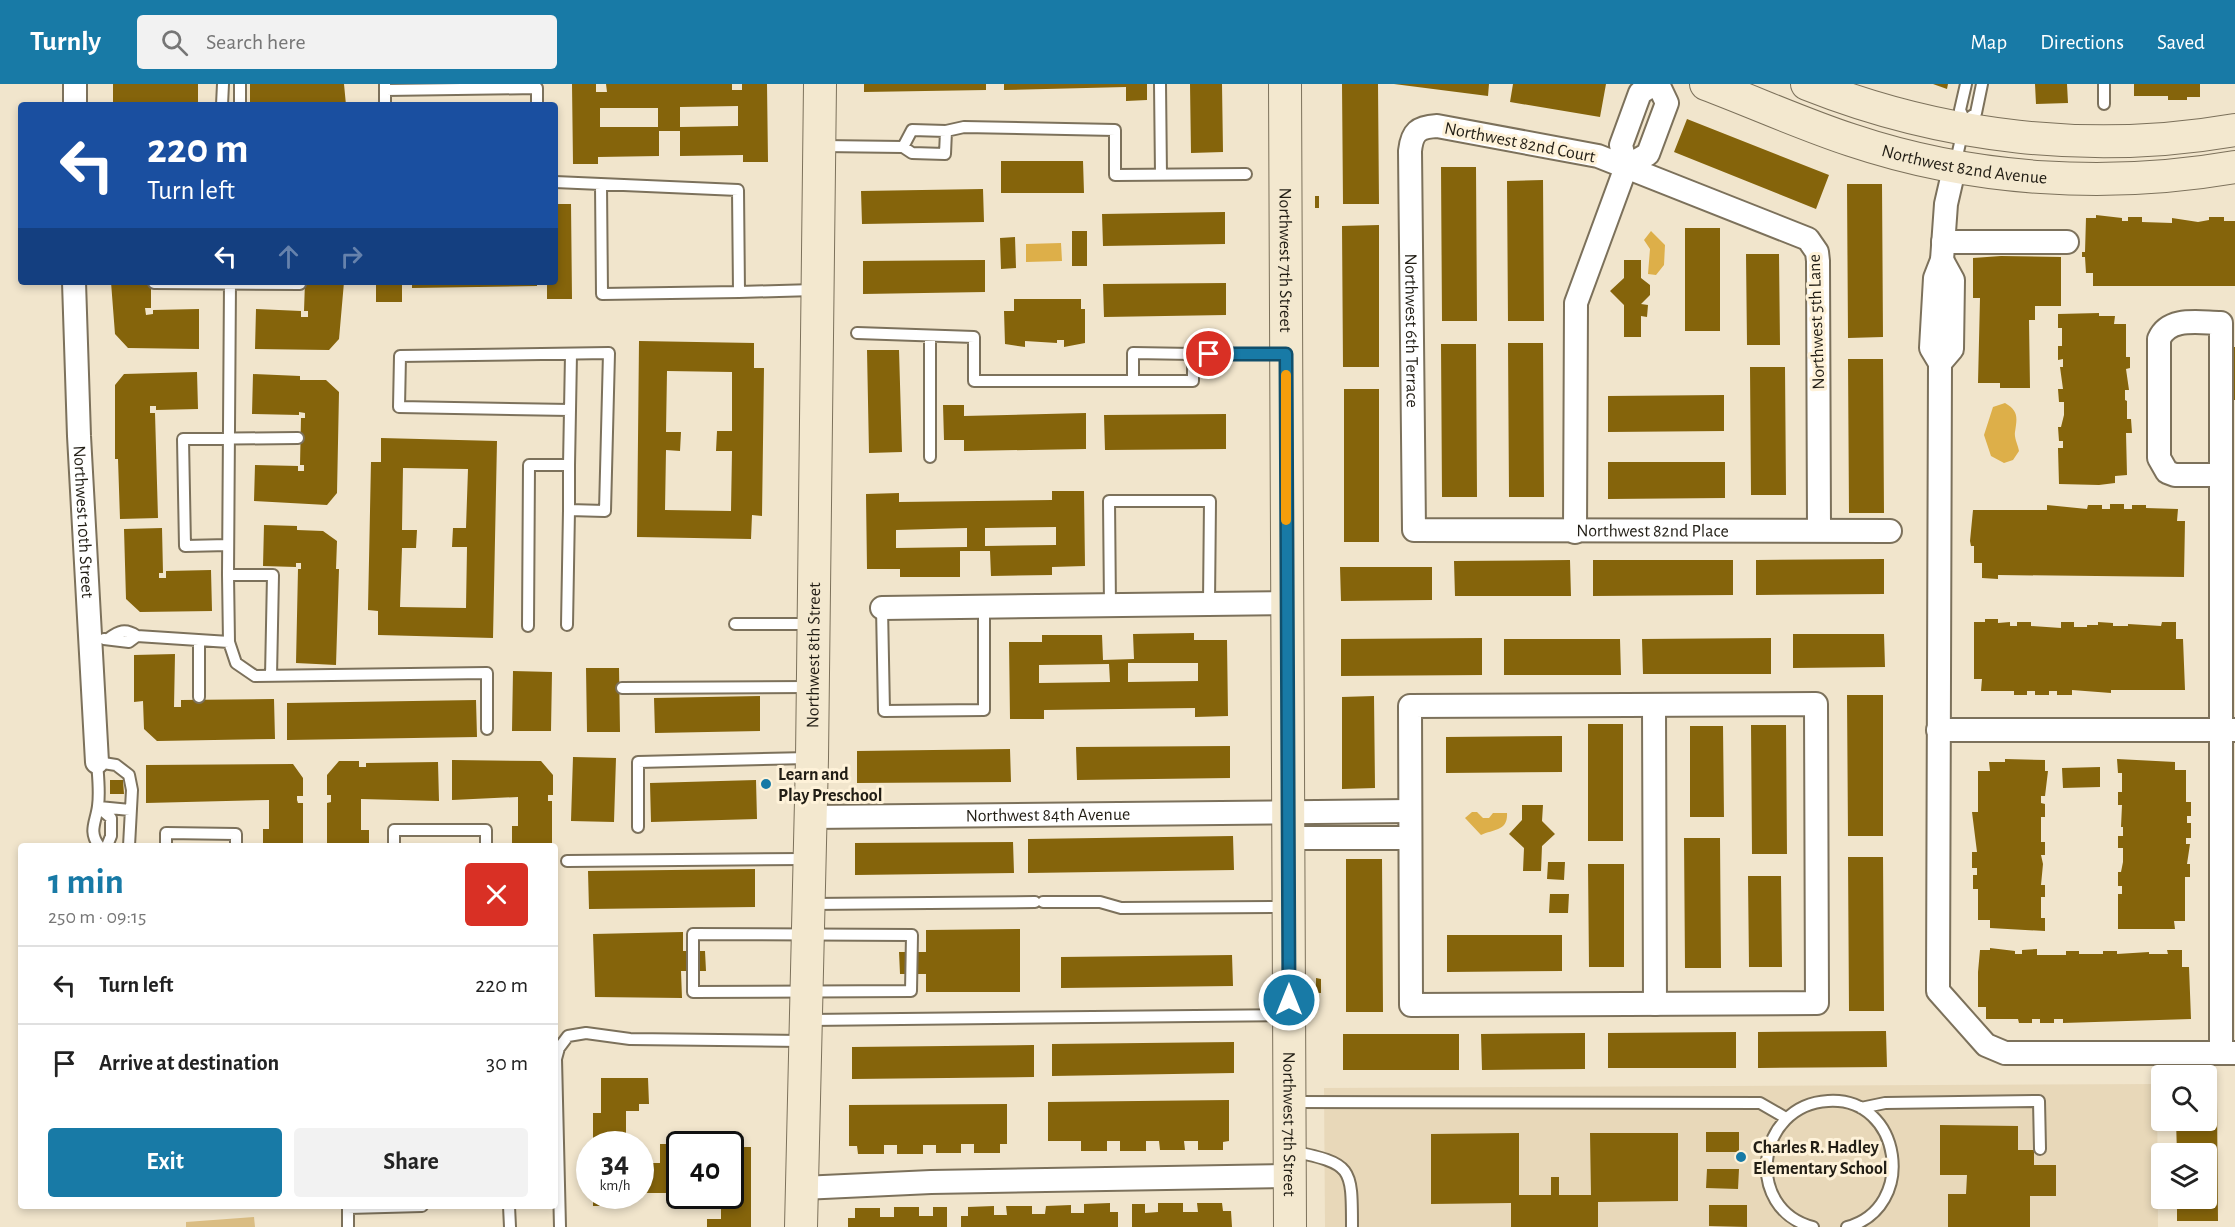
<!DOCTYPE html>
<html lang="en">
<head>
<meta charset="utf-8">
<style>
	:root { --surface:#fff; --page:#f2f2f2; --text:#222; --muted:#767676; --line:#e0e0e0; --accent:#187aa6 }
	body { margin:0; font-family:"Alegreya Sans",sans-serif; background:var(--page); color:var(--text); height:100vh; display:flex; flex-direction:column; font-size:22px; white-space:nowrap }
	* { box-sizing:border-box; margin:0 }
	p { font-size:20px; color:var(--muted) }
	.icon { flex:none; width:33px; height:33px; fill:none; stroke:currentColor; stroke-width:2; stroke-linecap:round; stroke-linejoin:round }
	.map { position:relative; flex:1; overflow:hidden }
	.sheet { position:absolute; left:18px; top:759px; width:540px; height:366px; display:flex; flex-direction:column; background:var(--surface); border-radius:6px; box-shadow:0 3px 9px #0003 }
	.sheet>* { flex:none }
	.banner { position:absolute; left:18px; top:18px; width:540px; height:183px; border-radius:6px; box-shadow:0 3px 9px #0003; background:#1a4fa0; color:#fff; overflow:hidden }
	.controls { position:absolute; left:2151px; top:981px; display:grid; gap:12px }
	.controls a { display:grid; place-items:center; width:66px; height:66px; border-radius:6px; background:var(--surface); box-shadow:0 3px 9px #0003; font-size:30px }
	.speed { position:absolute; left:576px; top:1047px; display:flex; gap:12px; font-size:30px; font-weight:700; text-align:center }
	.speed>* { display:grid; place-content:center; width:78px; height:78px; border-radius:50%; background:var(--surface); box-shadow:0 3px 9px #0003; line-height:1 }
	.speed small { font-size:15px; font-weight:400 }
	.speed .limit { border:3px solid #111; border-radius:9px; background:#fff; color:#111 }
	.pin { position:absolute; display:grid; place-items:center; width:51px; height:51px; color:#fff; margin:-26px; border:3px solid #fff; border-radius:50%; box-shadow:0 2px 6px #0007 }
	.me { position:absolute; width:66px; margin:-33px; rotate:0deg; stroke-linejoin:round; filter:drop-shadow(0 0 4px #0008) }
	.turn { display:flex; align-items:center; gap:21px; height:126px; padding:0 30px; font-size:27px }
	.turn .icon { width:78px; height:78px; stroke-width:2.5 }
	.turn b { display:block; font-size:42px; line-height:51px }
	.lanes { display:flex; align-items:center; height:57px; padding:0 30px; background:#0003; justify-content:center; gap:30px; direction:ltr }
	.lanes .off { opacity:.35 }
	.round { display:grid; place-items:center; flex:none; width:63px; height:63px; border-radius:6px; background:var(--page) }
	.headline { display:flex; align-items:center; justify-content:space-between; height:102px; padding:0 30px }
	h1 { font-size:36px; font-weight:700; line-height:45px; color:var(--accent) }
	.cta { display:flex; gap:12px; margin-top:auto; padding:12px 30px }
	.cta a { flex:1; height:69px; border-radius:6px; background:var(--accent); color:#fff; font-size:24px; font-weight:700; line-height:69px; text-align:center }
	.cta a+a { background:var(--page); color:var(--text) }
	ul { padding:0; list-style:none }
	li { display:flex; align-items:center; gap:18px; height:78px; padding:0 30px; border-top:2px solid var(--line) }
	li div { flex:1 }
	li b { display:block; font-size:22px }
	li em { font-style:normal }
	header { display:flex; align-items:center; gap:36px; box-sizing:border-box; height:84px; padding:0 30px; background:var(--accent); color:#fff }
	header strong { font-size:28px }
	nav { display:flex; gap:33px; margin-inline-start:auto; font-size:21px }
	.search { width:420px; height:54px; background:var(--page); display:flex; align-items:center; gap:15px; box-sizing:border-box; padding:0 21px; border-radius:6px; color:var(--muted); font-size:22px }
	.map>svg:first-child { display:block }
	.built { fill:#e8d8b9 }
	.green { fill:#dabd83 }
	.water { fill:#ddaf49 }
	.building { fill:#85640b; fill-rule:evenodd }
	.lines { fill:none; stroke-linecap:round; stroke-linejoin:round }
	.lane-casing { stroke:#7c715b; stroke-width:14 }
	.street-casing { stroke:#7c715b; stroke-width:26 }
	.secondary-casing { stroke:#7c715b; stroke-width:34 }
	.lane { stroke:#fff; stroke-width:10 }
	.street { stroke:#fff; stroke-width:22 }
	.secondary { stroke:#f3e8cf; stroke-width:32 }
	.route-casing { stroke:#104f6c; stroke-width:15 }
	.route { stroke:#187aa6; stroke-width:10 }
	.slow { stroke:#f59e0b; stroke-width:10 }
	.poi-dot { fill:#187aa6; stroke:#fef2d9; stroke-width:2 }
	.labels { text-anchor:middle; stroke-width:6; stroke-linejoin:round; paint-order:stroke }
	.street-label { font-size:18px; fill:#221e15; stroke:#fef2d9 }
	.poi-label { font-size:18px; font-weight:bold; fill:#221e15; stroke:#fef2d9; text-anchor:start }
</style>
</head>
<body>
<header>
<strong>Turnly</strong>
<div class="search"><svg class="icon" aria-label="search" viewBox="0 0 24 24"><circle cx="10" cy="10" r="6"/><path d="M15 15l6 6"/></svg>Search here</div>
<nav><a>Map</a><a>Directions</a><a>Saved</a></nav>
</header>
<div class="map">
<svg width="2235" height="1143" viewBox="0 0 2235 1143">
	<rect width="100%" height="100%" fill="#f1e5cc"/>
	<path class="built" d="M2157,1000L2158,1143H1325L1324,1004Z"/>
	<path class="green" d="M254,1133L255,1143H186V1138Z"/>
	<path class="water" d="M1651,147L1665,161L1664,181L1656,191L1648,190L1650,165L1644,156Z
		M1061,159L1062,177L1026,178V160Z
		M2005,319C2019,327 2017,334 2015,348C2014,354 2018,361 2019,367L2013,376L2004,379L1991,372L1984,351L1993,323Z
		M1472,728H1477L1483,734H1489L1493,729H1507C1508,747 1494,745 1481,751L1465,734Z"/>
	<path class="building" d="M113,0H198V21H113Z
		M250,0H344L346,21H250Z
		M572,0H596V8H607L606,0H732V6H742V0H767L768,78H743V71L680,72V47H659V72L598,73V80H573ZM738,22V42L680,43V23ZM600,24H658V43H600Z
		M864,0H986V6L864,8Z
		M1004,0H1147V16L1126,17V3L1004,6Z
		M1190,0H1222L1223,68L1191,69Z
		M1342,0H1378L1379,120H1343Z
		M1394,0H1489L1488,12Z
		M1513,0H1606L1600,33L1510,18Z
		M1933,0H1948L1947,5Z
		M2035,0H2067L2068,19L2036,20Z
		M2134,0H2200V13H2187V16H2168V12H2134Z
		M1687,35L1829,91L1816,125L1674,68Z
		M1001,77H1083L1084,109H1001Z
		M1441,83H1476L1477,237H1442Z
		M1543,96L1544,237H1508L1507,97Z
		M1847,100H1882L1883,253L1848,254Z
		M983,105L984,138L862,140L861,107Z
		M1315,112H1319V124H1315Z
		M555,120H571L572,215H547V198H555Z
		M1225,128V160L1103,162L1102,130Z
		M2096,131L2122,134V137H2128V133H2142V138L2172,139V134L2198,138L2209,136V133H2224V137H2235V202H2093V189H2086L2085,173H2082V168H2085L2086,134H2096Z
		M1379,141V283H1343L1342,142Z
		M1685,144H1720V247H1685Z
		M1072,147H1087V182H1072Z
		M1015,153L1016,184L1001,185L1000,154Z
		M1746,170H1779L1780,261H1747Z
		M2001,172L2061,173V222H2035V236H2029L2030,304H2000V299H1978L1980,214H1973V174Z
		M985,176V208L863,210V177Z
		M1624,176H1641V194L1650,201V211L1641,220L1648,221L1647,233L1641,232V253H1624V221L1610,207L1624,194Z
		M111,198H151V224H145L146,231L153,230V226L199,225V265L128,264L115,250Z
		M305,198H344L339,255L329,266L255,265L256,225L301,227V233H308V227H304Z
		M376,198H402V218H376Z
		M412,198H537V202L412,204Z
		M1226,199V231L1104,233L1103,200Z
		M1014,215H1081V225H1085V259L1064,263V256H1057V259L1025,257V263L1005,260L1004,227H1014Z
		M2099,229V232H2115L2114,240H2126V273H2130V284L2126,285L2129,306H2125V316L2127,317V335H2131L2132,349H2126L2127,391L2115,392V399L2099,401L2059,400L2058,364H2063V357H2059L2058,343H2061L2064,331V318H2059L2058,305H2063L2060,283H2063V275L2058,276V262H2062V244H2058V230Z
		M639,257L754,259V284H764L762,432L752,431L751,455L637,453ZM667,287L732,288V347H717L716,367H732L731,427L665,426L666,366L680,367L681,348H666Z
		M1508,259H1543L1544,413H1509Z
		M1441,260H1476L1477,413H1442Z
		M2232,263H2235V316H2232Z
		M867,266H899L902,368L869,369Z
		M1848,275H1883L1884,429H1849Z
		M1750,283H1785L1786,411H1751Z
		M197,288L198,325L156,326V322H150V329H155L158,434L120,435L118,375H115V301L124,290Z
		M253,290L300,292V296H326L339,308L337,409L327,421L254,417L255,381L298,382V387H304V381H300L301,334H305V329L299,328V331L252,330Z
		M1344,305H1379V458H1344Z
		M1724,311V347L1608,348V312Z
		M943,321H964V332L1086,329V365L964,367V356H944Z
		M1226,330V365L1105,366L1104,331Z
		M381,354L497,357L493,554L378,551V527L368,526L371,378H381ZM403,384L468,385L466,444H453L452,463H467L466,524L400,523L402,464H416L417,446H402Z
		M1608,378H1725V414L1608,415Z
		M1052,407H1084L1085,482L1052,483V491L991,492L990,467H960V493H900V485H867L866,410L899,409V418L1052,416ZM1056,443V461L985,462V444ZM967,444V463L896,464V446Z
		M2110,420H2124V425H2132V421H2146V424L2178,425L2177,437H2185L2184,493L1998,491V495L1982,494V479H1974V462H1971L1970,457L1973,426H2047V421L2087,425L2088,421H2102V425H2110Z
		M264,441L297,442V446L323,447L337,457L336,485H339L336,581L296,579L298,485H301V479H296V483L263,482Z
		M162,444L163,489H159V494H166V487L211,486L212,527L140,528L126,515L124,445Z
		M1884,475V510L1756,511V476Z
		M1570,476L1571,512H1455L1454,477Z
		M1593,476H1733V511L1593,512Z
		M1340,483H1432V516L1341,517Z
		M1985,535H1998V539L2010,538V542H2017V538H2031V542L2061,544V538H2074V543H2087V541H2098V538L2113,539V542H2128V540L2161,542L2162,538H2176V555H2183L2185,606H2111V609L2072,606V611H2057V607H2049V611H2035V607H2027V611H2014V607H1981L1982,595H1974V538H1985Z
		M1194,549V556H1227L1228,632L1195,633V624L1044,626V635H1010L1009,558H1042V551H1102L1103,576L1134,575L1133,550ZM1128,579H1198V597L1128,598ZM1109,580L1110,598L1039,599V581Z
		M1793,550H1884L1885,583L1793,584Z
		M1482,554V591L1341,592V555Z
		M1771,554V590H1643L1642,555Z
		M1504,555H1620L1621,591H1504Z
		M175,570L174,623H181V616L274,615L275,655L157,657L144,645L143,617L134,618V571Z
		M586,584H619L620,648H587Z
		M513,587L552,588L551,647H512Z
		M1847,611H1883V752H1848Z
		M760,612V647L655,649L654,614Z
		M1374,612L1375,704L1342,705V613Z
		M476,616L477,653L287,656V619Z
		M1588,640H1623V757H1588Z
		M1751,641H1786L1787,770H1752Z
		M1690,642H1723L1724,733H1690Z
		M1562,652V688L1446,689V653Z
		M1230,662V694L1077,696L1076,663Z
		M1010,665L1011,698L857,699V667Z
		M573,673L616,674L614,738L571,737Z
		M2005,675L2045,676V687H2048L2045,712H2041V719L2045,720V733H2041V758H2045V771H2041L2043,780L2041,801H2045V813H2041V834H2045V847L1990,844V836H1978V805H1973V791H1977V784H1972V768H1977L1972,728H1978V687H1990L1989,678H2005Z
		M2117,675L2175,678V686H2186V718H2191V732H2187V739H2191V754H2186V760H2190L2187,780H2190V793H2185V837H2174L2175,845H2118V810H2122V802H2118V788H2121L2123,778V764H2118V752H2123V743H2121L2122,721H2118V708H2122V689H2118Z
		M452,676L541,677L553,691V711H548V717H552V762H512V742H518V713L452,716Z
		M339,677H359V683H366V679L438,678L439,717L361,715V746H369V762H327V719L331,718V711H327V691Z
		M293,680L303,694V712H297V716L298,719H303V762H263V745H269V716L146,719V681Z
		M2100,683V703L2063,704L2062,684Z
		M110,696H123L124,710H110Z
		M756,696L757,735L651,738L650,699Z
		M1522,721H1543L1542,737L1555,750L1542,762L1541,787H1523L1524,764L1509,750L1522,736Z
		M1233,752L1234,786L1028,789V755Z
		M1684,754H1720L1721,884H1685Z
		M1013,758L1014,789L855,791V759Z
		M1848,773H1883L1884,927H1849Z
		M1346,775H1382L1383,928H1346Z
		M1548,778H1565L1564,796L1547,795Z
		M1588,780H1624V883H1589Z
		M755,785V823L589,825L588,787Z
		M1748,792H1781L1782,883H1749Z
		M1550,810H1569L1568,829H1549Z
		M1020,845V908H926V890H900L899,868H926V846Z
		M683,848V867H705L706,887H681L682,914L595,913L593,850Z
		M1447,851H1562V887L1447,888Z
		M1990,864L2015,867V870H2022V866L2037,865V871H2066V867H2079V870H2103V867H2117V870L2149,868V870H2168L2167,866H2182V883H2189L2191,935L2063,939V935H2054V939H2040V935H2032V939H2019L2018,935H1986V923H1978V888L1980,866H1990Z
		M1232,871L1233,902L1061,904V873Z
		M1316,894L1321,895V909H1316Z
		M1886,947L1887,983L1758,984V948Z
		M1736,948V984H1608V949Z
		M1585,949V985L1482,986L1481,950Z
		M1343,950H1459V986H1343Z
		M1234,958V989L1052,992V960Z
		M1034,961V993L852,995V963Z
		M601,994H648L649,1020H639V1027H626V1060H593V1029H601Z
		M2206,1015H2217L2218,1137H2177V1114H2206V1070H2177L2176,1036H2206Z
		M1229,1016V1057L1223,1058V1066H1198V1057H1184L1185,1066H1160L1159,1057H1146V1067H1120V1057H1107V1067H1081V1057H1048V1018Z
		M1007,1020V1060H1000V1069H974V1060H961V1069H936V1061H923V1070H897V1061H884V1070H858L857,1062H849V1021Z
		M1940,1041L2018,1042V1066H2034V1081H2056V1112H2030V1143H1948V1110H1966L1967,1091H1940Z
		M1706,1048H1739V1068H1706Z
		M1519,1049V1111H1551V1093H1559V1111H1591L1590,1049H1678V1117L1598,1118V1143H1511V1119L1431,1120V1050Z
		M660,1060H680V1109H640V1079H660Z
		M730,1063H751V1143H707V1135H721V1112H730Z
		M1707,1085H1739L1738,1105L1706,1104Z
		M593,1112H621V1122H593Z
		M1110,1119V1128H1118V1143H961V1132H968V1123L994,1122V1131H1007L1006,1122H1032V1130H1045L1046,1122L1071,1121V1129H1084V1120Z
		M1158,1119H1183V1128H1198L1197,1119H1222L1223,1127H1231L1232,1143H1132V1120H1145V1129L1158,1128Z
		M1709,1121H1747V1143L1709,1142Z
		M894,1123H919V1132H933V1123H947V1143H848V1134H855V1124H880V1133H894Z"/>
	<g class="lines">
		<g class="lane-casing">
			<path id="lane" d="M1160,0L1161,91
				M385,6L537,4V21
				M2104,20V0
				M222,21L223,0
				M240,21V0
				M385,21V0
				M1965,37L1976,29L1982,0
				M946,47L945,70L912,69L903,63L912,46L946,47L964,43L1115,46V91L1246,90
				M822,62L903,63
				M1955,81L1965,37L1960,26L1966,0
				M555,98L738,106L739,208L814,206
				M601,101L602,210L739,208
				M230,198L228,491H273L271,592
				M154,199L300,200
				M857,249L974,253V297H1193V270H1283
				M930,252V373
				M1133,296V269L1193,270
				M570,326L571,270
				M569,426V381
				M228,461L185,462L183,355L298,354
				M228,491L229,558
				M1110,522L1109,417H1210L1209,519
				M882,524L884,627L984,626V523
				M735,540H810
				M528,542L529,381H569L570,326L399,323L400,272L609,269L605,427L569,426L567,541
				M104,555L129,558L137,552
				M108,555C119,547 125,544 137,552L229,558L236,579L255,592L487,589V645
				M199,557V613
				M622,604L809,603
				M98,723L111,734V752L107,762
				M99,723L130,726
				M638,743V678L809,674
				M99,762C88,747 96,738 98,722C100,708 98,692 97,678L116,681L129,691L132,706L129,762
				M166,762V749L236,750V762
				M394,762V746H486V762
				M567,777L806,775
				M1043,818H1100L1121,824L1285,823
				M811,820L1035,818
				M693,850L912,851L911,907L693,908Z
				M809,936L1286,931
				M1292,1018L1760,1019L1786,1034
				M1861,1024L1885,1019L2039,1017L2040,1065
				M1292,1067C1352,1080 1352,1082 1352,1143
				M509,1122L510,1143
				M348,1143V1124L422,1122
				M560,1143L556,975L559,964L568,952L586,949L630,955L802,957
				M1813,1143C1743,1125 1756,1021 1828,1017C1902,1012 1918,1124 1847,1143"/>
		</g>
		<g class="street-casing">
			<g id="street">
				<path d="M1654,0L1640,9L1621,61L1626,83L1648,70L1667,19L1658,0"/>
				<path d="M75,21V0"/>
				<path d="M1955,81L1946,120L1942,176L1935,194L1931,264L1940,279L1938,907L1986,961L2005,969H2235"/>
				<path d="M1943,158H2067"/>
				<path id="s1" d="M74,198L79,352L97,678"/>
				<path d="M1940,279L1952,265L1953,196L1942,176"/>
				<path d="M2220,391H2175L2167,388L2159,374V255C2169,232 2200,239 2221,239V969"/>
				<path id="s2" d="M1819,447L1818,177L1817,168L1808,155L1598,72L1437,42C1418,43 1412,48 1410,67L1414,446L1890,447"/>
				<path d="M1575,448L1576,219L1626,83"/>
				<path d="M882,524L1287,519"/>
				<path d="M1816,620L1817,919L1411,921L1410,622Z"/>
				<path d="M1654,621L1655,920"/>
				<path d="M1938,646H2234"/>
				<path id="s3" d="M810,733L1410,727"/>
				<path d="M1288,754H1410"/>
				<path d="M802,1104L931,1098L1289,1092"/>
			</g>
		</g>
		<g class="secondary-casing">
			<g id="secondary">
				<path id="s4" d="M1285,0L1290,1143"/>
				<path id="s5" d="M1706,0C1754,18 1802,40 1851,56C1973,97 2109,105 2235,83"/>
				<path d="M1807,0C1943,54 2091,71 2235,46"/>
				<path id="s6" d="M801,1143L812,674L820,0"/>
			</g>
		</g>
		<use href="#lane" class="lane"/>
		<use href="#street" class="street"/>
		<use href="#secondary" class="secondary"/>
	</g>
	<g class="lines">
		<g class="route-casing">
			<path id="route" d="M1209,270H1286L1289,916"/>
		</g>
		<use href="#route" class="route"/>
		<path class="slow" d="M1286,291V436"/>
	</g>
	<g class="poi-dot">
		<circle cx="766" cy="700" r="6"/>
		<circle cx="1741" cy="1073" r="6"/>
	</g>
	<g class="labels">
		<g class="street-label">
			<text transform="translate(1520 58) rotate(11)" y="6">Northwest 82nd Court</text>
			<text dy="6" stroke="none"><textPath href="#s5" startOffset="272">Northwest 82nd Avenue</textPath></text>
			<text dy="6" stroke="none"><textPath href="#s4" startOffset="176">Northwest 7th Street</textPath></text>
			<text transform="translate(1816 238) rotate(-92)" y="6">Northwest 5th Lane</text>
			<text dy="6" stroke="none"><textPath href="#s2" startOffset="906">Northwest 6th Terrace</textPath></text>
			<text dy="6" stroke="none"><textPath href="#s1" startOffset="240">Northwest 10th Street</textPath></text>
			<text dy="6" stroke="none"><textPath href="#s2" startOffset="1344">Northwest 82nd Place</textPath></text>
			<text dy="6" stroke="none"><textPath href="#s6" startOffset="572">Northwest 8th Street</textPath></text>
			<text dy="6" stroke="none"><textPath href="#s3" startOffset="238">Northwest 84th Avenue</textPath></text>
			<text dy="6" stroke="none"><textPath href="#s4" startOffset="1040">Northwest 7th Street</textPath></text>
		</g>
		<g class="poi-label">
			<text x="778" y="696">Learn and<tspan x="778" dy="21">Play Preschool</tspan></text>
			<text x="1753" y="1069">Charles R. Hadley<tspan x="1753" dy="21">Elementary School</tspan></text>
		</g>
	</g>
</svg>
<div class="controls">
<a><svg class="icon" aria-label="search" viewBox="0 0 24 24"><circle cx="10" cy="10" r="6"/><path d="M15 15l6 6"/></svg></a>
<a><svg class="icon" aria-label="layers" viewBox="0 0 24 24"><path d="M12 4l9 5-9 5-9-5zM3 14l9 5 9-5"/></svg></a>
</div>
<div class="speed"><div>34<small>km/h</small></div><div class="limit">40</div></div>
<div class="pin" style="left:1209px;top:270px;background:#d93025"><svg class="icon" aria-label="arrive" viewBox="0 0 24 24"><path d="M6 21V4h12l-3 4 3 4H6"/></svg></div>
<svg class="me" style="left:1289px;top:916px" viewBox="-20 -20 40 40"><circle r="17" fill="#187aa6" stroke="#fff" stroke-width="3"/><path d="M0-11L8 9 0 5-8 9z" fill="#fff"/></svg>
<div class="banner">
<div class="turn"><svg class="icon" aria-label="left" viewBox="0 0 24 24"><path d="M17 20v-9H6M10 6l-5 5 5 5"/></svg><div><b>220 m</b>Turn left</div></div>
<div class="lanes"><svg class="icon" aria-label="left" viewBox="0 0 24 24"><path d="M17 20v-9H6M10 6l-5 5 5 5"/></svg><svg class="icon off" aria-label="ahead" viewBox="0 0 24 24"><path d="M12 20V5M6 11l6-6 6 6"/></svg><svg class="icon off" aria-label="right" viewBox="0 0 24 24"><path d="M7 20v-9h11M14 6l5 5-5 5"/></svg></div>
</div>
<section class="sheet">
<div class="headline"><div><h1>1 min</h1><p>250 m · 09:15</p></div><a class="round" style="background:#d93025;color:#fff"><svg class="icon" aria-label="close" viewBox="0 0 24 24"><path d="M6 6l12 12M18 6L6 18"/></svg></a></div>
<ul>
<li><svg class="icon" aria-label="left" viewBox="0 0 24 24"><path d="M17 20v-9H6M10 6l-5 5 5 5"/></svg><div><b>Turn left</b></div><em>220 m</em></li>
<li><svg class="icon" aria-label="arrive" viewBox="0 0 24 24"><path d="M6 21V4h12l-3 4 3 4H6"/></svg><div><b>Arrive at destination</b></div><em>30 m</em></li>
</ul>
<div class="cta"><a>Exit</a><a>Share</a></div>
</section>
</div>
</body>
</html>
